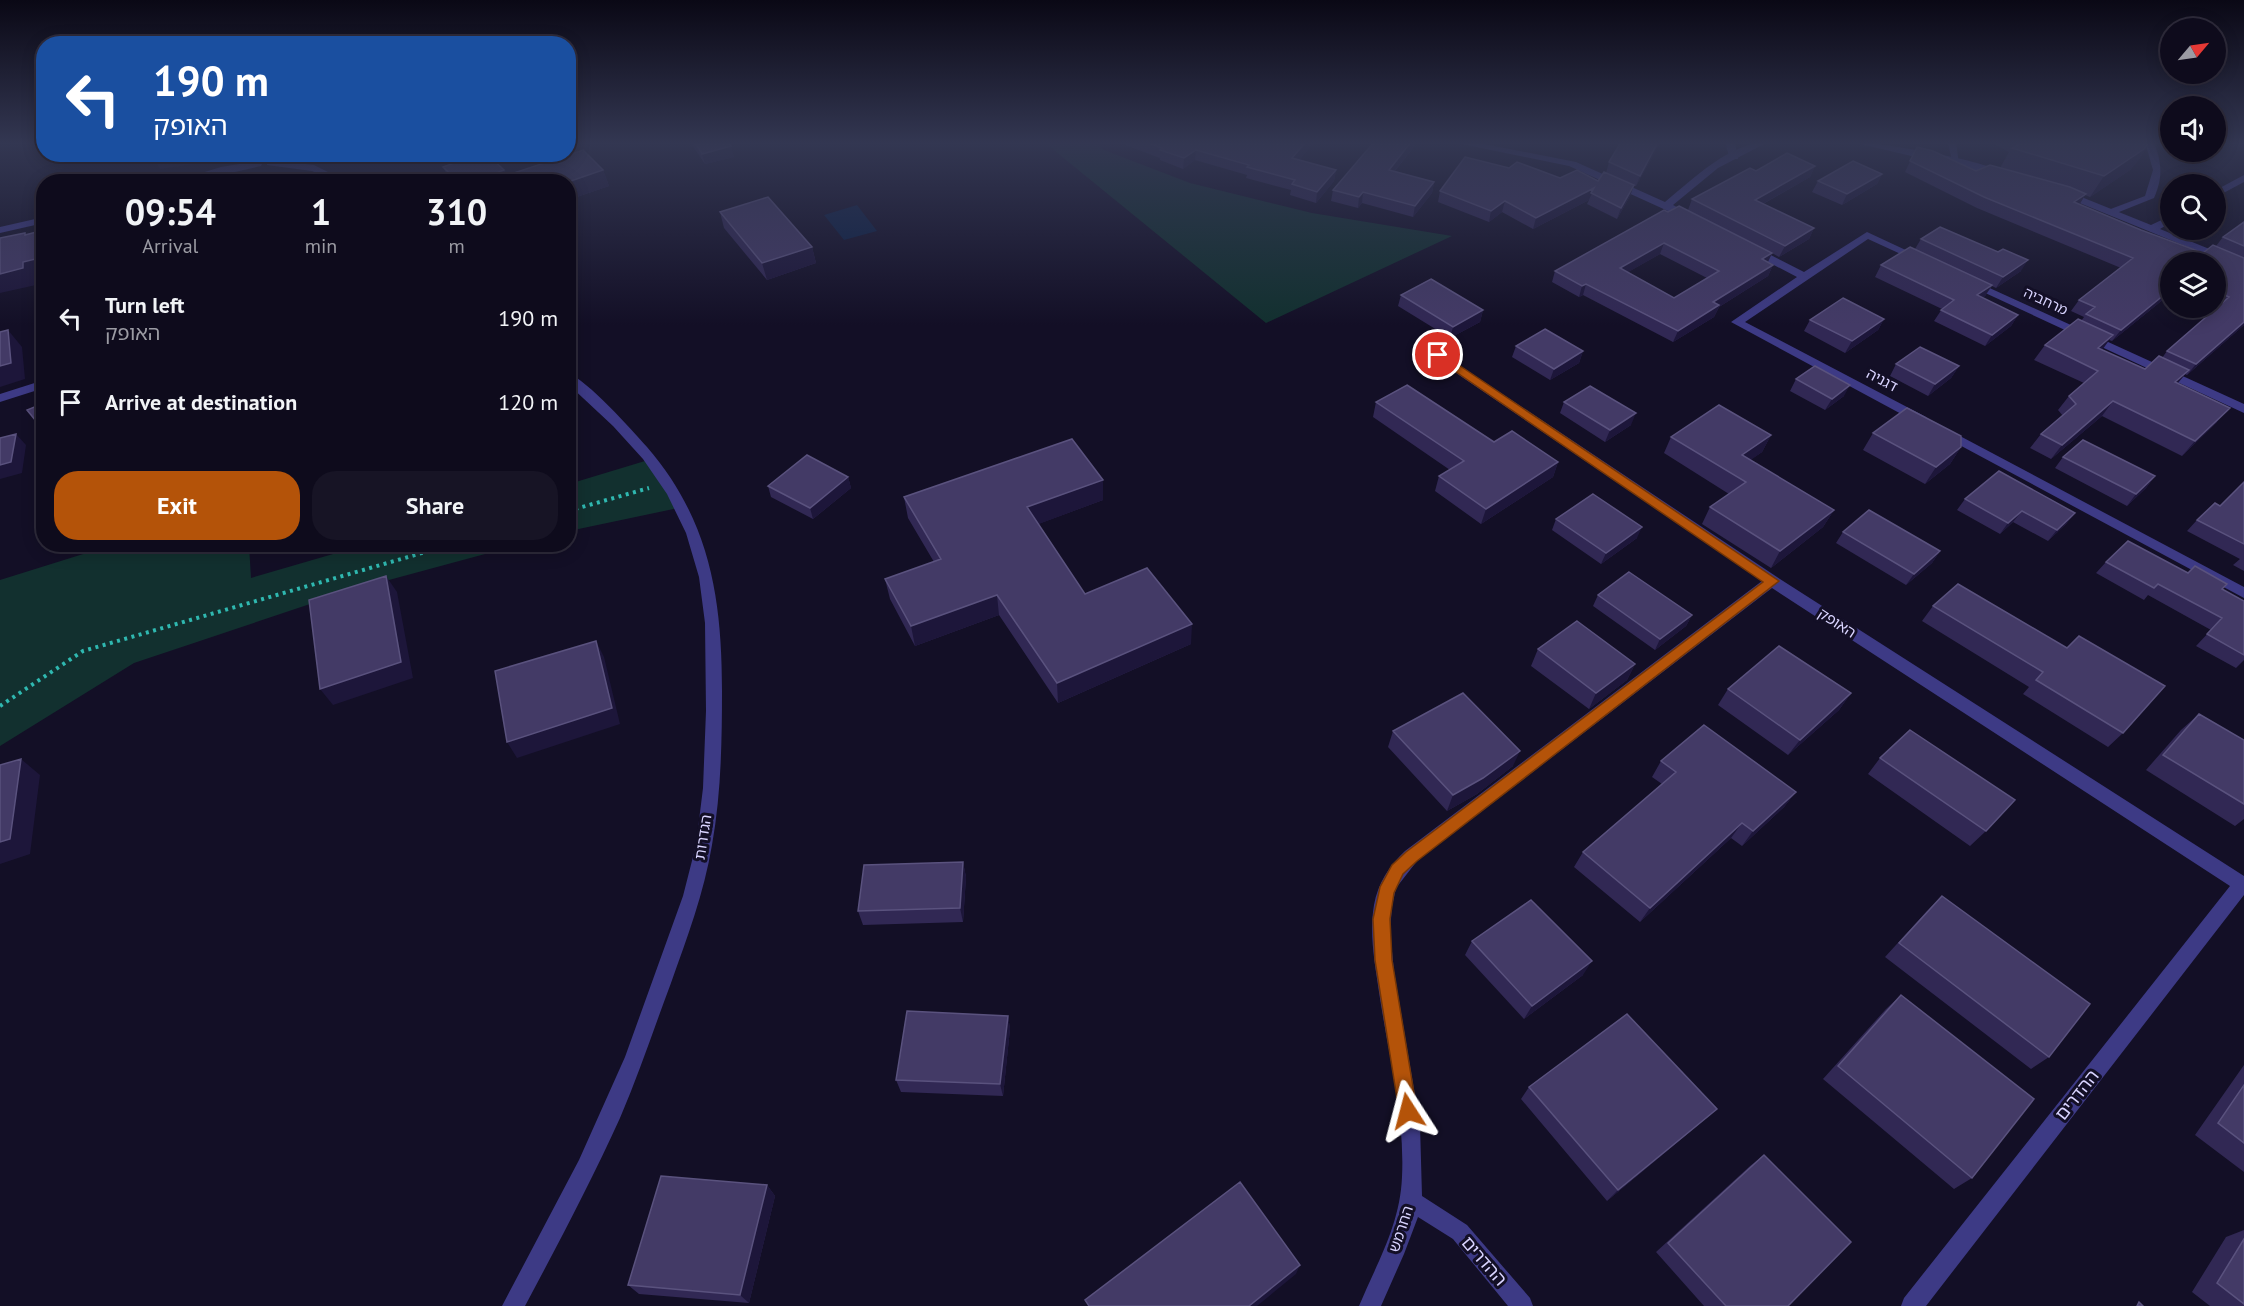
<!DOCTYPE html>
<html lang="en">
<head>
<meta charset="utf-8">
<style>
	:root { --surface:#0e0b1c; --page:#171425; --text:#f1f3f6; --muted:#9b9ba3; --line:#2e2b3b; --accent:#b45309 }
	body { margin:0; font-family:"PT Sans","Noto Sans Hebrew",sans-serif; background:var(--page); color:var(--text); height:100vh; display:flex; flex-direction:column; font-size:22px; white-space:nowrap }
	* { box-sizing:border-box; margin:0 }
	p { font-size:20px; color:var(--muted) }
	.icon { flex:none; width:33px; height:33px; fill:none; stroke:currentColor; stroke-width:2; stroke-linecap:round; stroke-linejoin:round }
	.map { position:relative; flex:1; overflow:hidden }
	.panel { position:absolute; left:36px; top:174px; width:540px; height:378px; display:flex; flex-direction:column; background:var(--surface); border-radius:24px; box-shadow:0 3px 15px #0003,0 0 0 2px var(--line) }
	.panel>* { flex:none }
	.top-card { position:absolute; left:36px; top:36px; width:540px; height:126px; border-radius:24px; box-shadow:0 3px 15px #0003,0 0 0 2px var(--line); background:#1a4fa0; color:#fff; overflow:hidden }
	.needle { width:39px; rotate:61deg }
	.fabs { position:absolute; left:2160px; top:18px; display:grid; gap:12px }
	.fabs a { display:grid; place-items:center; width:66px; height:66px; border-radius:50%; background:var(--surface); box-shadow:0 3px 15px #0003,0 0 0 2px var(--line); font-size:30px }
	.pin { position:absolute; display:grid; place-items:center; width:51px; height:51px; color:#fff; margin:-26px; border:3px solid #fff; border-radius:50%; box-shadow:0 2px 6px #0007 }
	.me { position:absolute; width:66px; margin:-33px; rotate:351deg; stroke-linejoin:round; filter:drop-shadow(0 0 4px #0008) }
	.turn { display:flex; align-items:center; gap:21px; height:126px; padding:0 18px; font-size:27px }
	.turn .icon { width:78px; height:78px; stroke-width:2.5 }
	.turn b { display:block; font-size:42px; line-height:51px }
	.eta { display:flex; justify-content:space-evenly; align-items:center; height:102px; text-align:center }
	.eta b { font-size:36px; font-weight:700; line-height:42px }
	.cta { display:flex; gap:12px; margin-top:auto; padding:12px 18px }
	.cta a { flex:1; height:69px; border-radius:24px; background:var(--accent); color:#fff; font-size:24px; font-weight:700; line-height:69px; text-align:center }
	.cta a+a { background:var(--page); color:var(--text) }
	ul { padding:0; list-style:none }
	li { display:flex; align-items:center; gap:18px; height:84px; padding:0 18px }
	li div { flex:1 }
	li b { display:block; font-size:22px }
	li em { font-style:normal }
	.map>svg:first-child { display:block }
	.green { fill:#12302f }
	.water { fill:#0a1f44 }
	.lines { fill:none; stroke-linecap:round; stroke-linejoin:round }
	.path { stroke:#2fb8b0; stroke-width:4; stroke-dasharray:3 4.5; stroke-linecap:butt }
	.service { fill:#3d3a85; fill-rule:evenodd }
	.minor { fill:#3d3a85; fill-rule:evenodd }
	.tertiary { fill:#3d3a85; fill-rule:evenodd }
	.wall { fill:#312854; fill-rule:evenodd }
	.shaded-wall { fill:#1d163a }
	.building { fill:#433a66; stroke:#5a527e; stroke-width:1.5; fill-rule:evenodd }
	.route { fill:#b45309; stroke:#753606; stroke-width:1.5 }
	.labels { text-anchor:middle; stroke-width:6; stroke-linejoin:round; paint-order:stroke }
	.far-street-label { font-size:14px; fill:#d9d4ff; stroke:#130f26 }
	.street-label { font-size:15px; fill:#d9d4ff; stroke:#130f26 }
	.near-street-label { font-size:18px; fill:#d9d4ff; stroke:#130f26 }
</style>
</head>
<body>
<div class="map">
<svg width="2244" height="1306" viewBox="0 0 2244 1306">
	<rect width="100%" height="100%" fill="#130f26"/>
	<path class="green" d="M1044,142H1093L1104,150L1190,183L1312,213L1452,236L1266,323Z
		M645,461L683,507L569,531V484Z
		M112,545H249L251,578L364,545H518L352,590L134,663L0,746V580Z"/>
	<path class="water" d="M857,205L877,231L844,240L824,215Z"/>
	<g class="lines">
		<path class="path" d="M568,511L649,488
			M0,706L83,651L453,544"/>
		<path class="service" d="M1948,142H1956L1959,164L1952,162Z
			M2145,142H2154C2162,164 2163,177 2154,198L2114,214H2108V210L2145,196L2153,170Z"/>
		<path class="minor" d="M1452,142H1474L1576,162L1665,202C1693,179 1730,142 1768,142L1718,168L1673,205L1694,216V220L1690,221L1569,166Z
			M1852,142C1878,142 1987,160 2005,174L2000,177Z
			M2244,175V182L2216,197V190Z
			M2064,190L2151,225L2170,216V223L2160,229L2244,263V270L2060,195L2059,193Z
			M1867,232L1925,259L1924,261H1916L1868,239L1745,322L1926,417L1928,420L1926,423H1918L1731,322L1797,277L1747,251V247H1755L1804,272Z
			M1972,280L2244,404V413L1968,285V281Z
			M1438,351L1777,577L2244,876V895L1926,1306H1901L1904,1298L2230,886L1772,588L1417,861L1396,888L1392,906L1390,932L1394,971L1420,1125L1422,1196L1467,1225L1530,1298L1533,1306H1508L1453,1239L1418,1217L1404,1254L1381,1306H1359C1377,1263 1400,1225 1402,1177C1405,1115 1388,1053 1379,992C1375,964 1369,934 1374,905C1378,883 1389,866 1405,851L1762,581L1434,358V352Z
			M44,380V388L0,402V394Z
			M1943,427L2244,587V598L1939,434L1937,431Z"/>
		<path class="tertiary" d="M1725,142H1735L1738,159H1730Z
			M271,160L314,165L334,175L329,178L312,171L267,165V161Z
			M257,161L262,164L261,166L190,182H172L221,167Z
			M44,217V223L0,233V227Z
			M568,373C587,380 632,430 647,447C710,520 722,598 722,691C722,743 721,795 712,845C704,893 687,938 671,983C654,1028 639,1074 620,1118C591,1182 558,1244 525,1306H502L579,1160L625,1057L683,896L696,845L703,788L706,711L705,623L699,577L686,533L667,494L643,459L613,426L568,384Z"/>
	</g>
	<path class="wall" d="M690,142H728L734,157L705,164Z
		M1117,142H1315L1299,160L1336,170L1334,181L1316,203L1290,195L1291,190L1246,178L1247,175L1195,160L1183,169L1160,160V158Z
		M1374,142H1418L1395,171L1434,182L1432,193L1413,217L1362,203L1358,208L1331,201L1333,190Z
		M1621,142H1659L1658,147L1636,186H1634L1630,196L1617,219L1587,204L1589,200L1533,229L1502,212L1489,222L1438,202L1440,191L1509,168L1560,178L1598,181L1606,173L1609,162Z
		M1990,142H2150L2140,158L2130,170L2090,197L2085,195L2079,205L2141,230L2203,253L2216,246L2223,237L2244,222V325L2187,375L2185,374L2178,383L2217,422L2182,456L2102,416L2051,459L2030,448L2041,434L2063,416L2058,410L2069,396L2084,383L2034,360L2045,345L2081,321L2084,317L2071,311L2079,300L2121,268L1977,208L1905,172L1917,147L1976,171L2000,168L2009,152ZM2170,262H2216V306L2218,307L2167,351L2162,358L2145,369L2102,350L2109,340L2112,341L2170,294Z
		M583,150L603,170L609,186L568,200V182H452L448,177L443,167L478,154H487L504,170L506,175Z
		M1815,166L1810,177L1763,204L1814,228L1809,239L1779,257L1772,253L1768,262L1773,265L1768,276L1719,307L1714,317L1673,342L1583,295L1579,297L1552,282L1555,271L1668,212L1688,210L1692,199L1756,171ZM1660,254L1707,278L1674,298L1628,272Z
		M1882,174L1877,184L1842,205L1812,192L1818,181Z
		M720,212L812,247L816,263L767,280L724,228Z
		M1921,239L2021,271L1996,288L1992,286L1985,296L1982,298L2018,315L2011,326L1985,346L1934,321L1942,309L1875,277L1881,265L1915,249Z
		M1401,295L1483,310L1480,322L1450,338L1398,306Z
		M1884,319L1878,330L1845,353L1804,331L1810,320Z
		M1516,346L1583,351L1579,363L1550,380L1512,357Z
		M1896,364L1959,366L1951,378L1928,396L1890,376Z
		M1796,379L1844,396L1825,410L1790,391Z
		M1376,402L1494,442L1558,462L1553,477L1481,524L1435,491L1439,476L1450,470L1373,417Z
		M1564,402L1631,425L1605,442L1560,413Z
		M1873,433L1961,447L1950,464L1925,484L1863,450Z
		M1771,435L1762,452L1750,460L1834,510L1823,527L1771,568L1702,524L1710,507L1729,494L1664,453L1671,437Z
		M2063,457L2155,476L2146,488L2127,506L2055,468Z
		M848,477L851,488L813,519L771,497L768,486Z
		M1103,480V500L1038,524L1085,594L1191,644L1058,703L999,615L915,646L890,599L885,579L934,562L908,518L904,497Z
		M2244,482V571L2233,565L2240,559L2187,531L2197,520L2220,506Z
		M1965,499L2075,513L2066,524L2048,541L2013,522L2000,534L1957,510Z
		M1556,519L1637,538L1601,564L1552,530Z
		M1843,532L1940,551L1932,563L1906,585L1836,543Z
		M2106,562L2188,573L2244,601V660L2236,668L2196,646L2211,630L2148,595L2144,600L2096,573Z
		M1598,595L1692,615L1686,626L1655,650L1593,606Z
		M1933,606L2067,648L2123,733L2108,747L2023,694L2029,687L1922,621Z
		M1538,649L1635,664L1627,680L1589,709L1531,666Z
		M1728,689L1851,693L1839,710L1788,755L1718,705Z
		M2199,714L2244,740V819L2235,826L2146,770L2181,730Z
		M1393,731L1513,766L1477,794L1447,811L1388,747Z
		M1880,758L1986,831L1970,846L1868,774Z
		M1661,761L1796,792L1784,807L1742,846L1731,838L1640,922L1574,867L1583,852L1662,784L1652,777Z
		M963,862L966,877L963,922L863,925L858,911Z
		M1942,896L2049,1057L2031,1069L1885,957L1927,911Z
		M1472,941L1583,975L1524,1019L1465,955Z
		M1901,995L1972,1178L1954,1189L1823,1079L1886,1009Z
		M1008,1016L1010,1029L1003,1096L901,1092L896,1080Z
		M2244,1065V1172L2195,1135Z
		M1529,1087L1717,1109L1704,1120L1607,1201L1521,1099Z
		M1764,1155L1788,1306H1704L1656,1252L1750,1166Z
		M767,1185L775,1196L749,1303L639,1294L628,1285Z
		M2244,1230V1306H2210L2192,1292L2226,1237Z"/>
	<path class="shaded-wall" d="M1306,142H1315L1291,169L1292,158Z
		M1411,142H1418L1387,180L1389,170Z
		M1658,142H1659L1658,147L1636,186L1640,176Z
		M2149,142H2150L2140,158L2130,170L2090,197L2104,176Z
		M731,146L734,157L705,164L702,154Z
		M1196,150L1195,160L1183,169L1184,158Z
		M151,154H211L208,162L160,169Z
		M1815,166L1810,177L1750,211L1755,200Z
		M504,170L508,181L502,177L504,182H473Z
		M603,170L609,186L568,200V182Z
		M1336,170L1334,181L1316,203L1317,192Z
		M1882,174L1877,184L1842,205L1847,194Z
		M1434,182L1432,193L1413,217L1415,206Z
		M1634,185L1630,196L1617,219L1621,208Z
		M1594,188L1589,200L1533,229L1536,218Z
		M1363,192L1362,203L1358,208L1359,197Z
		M2086,194L2079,205L2074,202Z
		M1505,201L1502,212L1489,222L1491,211Z
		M1814,228L1809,239L1779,257L1785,246Z
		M1664,243L1660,254L1616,279L1620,268Z
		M812,247L816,263L767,280L762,263Z
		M1772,253L1767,264L1762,259Z
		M44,257V276L36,278V285L0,293V274L23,262Z
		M2028,260L2021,271L1996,288L2003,277Z
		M1773,265L1768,276L1719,307L1714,317L1673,342L1678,331L1713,302Z
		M1586,284L1583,295L1579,297L1582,286Z
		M1992,285L1985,296L1970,307L1977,295Z
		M2170,290V294L2112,341L2121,330Z
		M1483,310L1480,322L1450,338L1453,327Z
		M2018,315L2011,326L1985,346L1992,335Z
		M1884,319L1878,330L1845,353L1852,341Z
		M2244,322V325L2187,375L2196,364Z
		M8,330L22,347L25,379L0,387V366Z
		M2113,335L2102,350L2098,348Z
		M1583,351L1579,363L1550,380L1554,369Z
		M1959,366L1951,378L1928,396L1935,384Z
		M2189,370L2177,384L2175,382Z
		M1850,385L1844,396L1825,410L1832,399Z
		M2113,401L2102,416L2051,459L2062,445Z
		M2230,408L2217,422L2182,456L2195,441Z
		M1636,413L1631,425L1605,442L1610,430Z
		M16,434L26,445L22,473L0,479V465Z
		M1771,435L1762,452L1734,472L1742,455Z
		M1961,447L1950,464L1925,484L1936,467Z
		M1558,462L1553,477L1481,524L1486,509Z
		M2155,476L2146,488L2127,506L2136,494Z
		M848,477L851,488L813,519L810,508Z
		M1103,480V500L1028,528L1027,507Z
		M1834,510L1823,527L1771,568L1780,551Z
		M2022,511L2013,522L2000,534L2008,523Z
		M2075,513L2066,524L2048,541L2057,530Z
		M1642,527L1637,538L1601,564L1606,553Z
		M1940,551L1932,563L1906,585L1914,574Z
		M386,576L397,592L413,678L333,705L320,689Z
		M997,595L999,615L915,646L911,626Z
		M1692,615L1686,626L1655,650L1660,639Z
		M1192,624L1191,644L1058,703L1057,683Z
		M596,641L604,657L620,724L517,758L507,742Z
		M1635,664L1627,680L1589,709L1596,693Z
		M1851,693L1839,710L1788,755L1800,740Z
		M1520,751L1513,766L1477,794L1447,811L1453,795Z
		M21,759L40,775L30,854L0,864V842Z
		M1796,792L1784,807L1742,846L1753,831Z
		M1742,823L1731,838L1640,922L1650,908Z
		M963,862L966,877L963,922L960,908Z
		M1592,961L1583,975L1524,1019L1532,1006Z
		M1008,1016L1010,1029L1003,1096L1000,1084Z
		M1717,1109L1704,1120L1607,1201L1618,1190Z
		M767,1185L775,1196L749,1303L740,1295Z
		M1300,1265L1296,1274L1257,1306H1249Z"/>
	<path class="building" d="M695,142H728L731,146L702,154Z
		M1146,142H1306L1292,158L1336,170L1317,192L1292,184L1295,180L1247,167L1249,165L1196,150L1184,158L1160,150L1162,148Z
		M1374,142H1411L1389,170L1434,182L1415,206L1363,192L1359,197L1333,190Z
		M1621,142H1658L1640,176L1609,162Z
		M2025,142H2149L2144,149L2104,176L2012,148Z
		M1917,147L1933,151L1976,171L1990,165L2070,187L2086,194L2074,202L2141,230L2203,253L2213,245L2244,258V322L2196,364L2167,351L2229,297L2216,291V262H2170V290L2121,330L2086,314L2095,307L2079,300L2133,258L1984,197L1910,161Z
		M583,150L603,170L568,182H507L502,177Z
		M1787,153L1815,166L1755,200L1814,228L1785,246L1692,199L1750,168L1756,171Z
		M478,154H487L504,170L473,182H459L443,167Z
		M1465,157L1509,168L1517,162L1560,178L1577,170L1598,181L1604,172L1634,185L1621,208L1591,193L1594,188L1536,218L1505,201L1491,211L1440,191Z
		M1853,161L1882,174L1847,194L1818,181Z
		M768,197L812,247L762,263L720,212Z
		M1679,206L1772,253L1762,259L1773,265L1713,302L1719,305L1678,331L1586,284L1582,286L1555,271L1664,210L1668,212ZM1664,243L1719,271L1674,298L1620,268Z
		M2244,222V246L2223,237Z
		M1940,227L1998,252L2003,249L2028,260L2003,277L1921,239Z
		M44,230V257L23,262V268L0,274V238L25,233V235Z
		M1910,247L1992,285L1977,295L2018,315L1992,335L1941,310L1954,300L1881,265Z
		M1431,279L1483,310L1453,327L1401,295Z
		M1843,298L1884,319L1852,341L1810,320Z
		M2078,319L2113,335L2098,348L2145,369L2159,356L2189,370L2175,382L2230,408L2195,441L2113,401L2062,445L2041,434L2076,404L2069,396L2098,371L2045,345Z
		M1545,329L1583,351L1554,369L1516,346Z
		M8,330L11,363L0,366V332Z
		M1920,347L1959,366L1935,384L1896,364Z
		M1815,366L1850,385L1832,399L1796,379Z
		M1407,385L1494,442L1512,431L1558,462L1486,509L1439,476L1464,461L1376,402Z
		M1590,386L1636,413L1610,430L1564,402Z
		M44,403V431L27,410Z
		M1719,405L1771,435L1742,455L1834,510L1780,551L1710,507L1746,482L1671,437Z
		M1907,408L1961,436V447L1936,467L1873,433Z
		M16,434L11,462L0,465V438Z
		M1072,439L1103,480L1027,507L1085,594L1147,568L1192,624L1057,683L997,595L911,626L885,579L941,559L904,497Z
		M2083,440L2155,476L2136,494L2063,457Z
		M807,455L848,477L810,508L768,486Z
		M1999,471L2075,513L2057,530L2022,511L2008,523L1965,499Z
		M2244,482V544L2197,520L2215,503L2220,506Z
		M1593,494L1642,527L1606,553L1556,519Z
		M1869,510L1940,551L1914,574L1843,532Z
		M2128,541L2188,573L2195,566L2227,584L2222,589L2244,601V655L2207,634L2222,618L2158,584L2154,588L2106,562Z
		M1629,572L1692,615L1660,639L1598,595Z
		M386,576L401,662L320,689L309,600Z
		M1958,584L2067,648L2079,636L2165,686L2123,733L2036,680L2043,672L1933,606Z
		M1577,621L1635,664L1596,693L1538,649Z
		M596,641L612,708L507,742L495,671Z
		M1779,646L1851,693L1800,740L1728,689Z
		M1463,693L1520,751L1483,778L1453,795L1393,731Z
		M2199,714L2244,740V804L2163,755Z
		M1704,725L1796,792L1753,831L1742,823L1650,908L1583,852L1676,772L1661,761Z
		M1910,730L2015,800L1986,831L1880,758Z
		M21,759L10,839L0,842V765Z
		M963,862L960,908L858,911L864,865Z
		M1942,896L2090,1004L2049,1057L1899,943Z
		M1531,900L1592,961L1532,1006L1472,941Z
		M1901,995L2034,1099L1972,1178L1838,1066Z
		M907,1011L1008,1016L1000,1084L896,1080Z
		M1627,1014L1717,1109L1618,1190L1529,1087Z
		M2244,1085V1143L2218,1123Z
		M1764,1155L1851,1242L1788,1306H1726L1668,1243Z
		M661,1176L767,1185L740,1295L628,1285Z
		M1240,1182L1300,1265L1249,1306H1089L1085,1300Z
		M2244,1239V1304L2217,1283Z
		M2139,1302L2143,1306H2137Z"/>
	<linearGradient id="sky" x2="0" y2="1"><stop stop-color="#0a0815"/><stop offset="0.44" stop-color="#333752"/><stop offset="1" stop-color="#333752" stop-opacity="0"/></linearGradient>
	<rect width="2244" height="325" fill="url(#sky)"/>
	<path class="route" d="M1438,351L1779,581L1417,861L1403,874L1394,893L1390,919L1392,960L1417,1111L1414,1118L1408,1120L1402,1118L1399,1111L1375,960L1373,919L1380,887L1392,865L1406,852L1763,582L1434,357L1432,355Z"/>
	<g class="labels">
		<g class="far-street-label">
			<text transform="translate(2046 301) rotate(25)" y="5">מרחביה</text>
		</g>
		<g class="street-label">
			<text transform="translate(1882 380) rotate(28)" y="5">דגניה</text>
			<text transform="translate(1837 623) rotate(33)" y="5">האופק</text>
			<text transform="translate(703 837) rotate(-81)" y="5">הגדרות</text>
			<text transform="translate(1401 1229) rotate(-72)" y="5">החרמש</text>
		</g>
		<g class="near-street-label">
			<text transform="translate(2077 1095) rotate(-52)" y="6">ההדרים</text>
			<text transform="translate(1484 1261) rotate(49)" y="6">ההדרים</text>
		</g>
	</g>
</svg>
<div class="fabs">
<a><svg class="needle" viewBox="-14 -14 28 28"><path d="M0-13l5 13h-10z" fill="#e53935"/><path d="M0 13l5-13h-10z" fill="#9b9ba3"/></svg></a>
<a><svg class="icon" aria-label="sound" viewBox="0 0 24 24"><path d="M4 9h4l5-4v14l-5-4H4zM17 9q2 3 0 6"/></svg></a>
<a><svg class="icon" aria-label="search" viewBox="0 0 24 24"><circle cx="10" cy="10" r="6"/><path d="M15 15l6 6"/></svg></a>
<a><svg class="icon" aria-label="layers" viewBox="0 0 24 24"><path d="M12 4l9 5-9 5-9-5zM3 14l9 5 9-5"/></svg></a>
</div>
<div class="pin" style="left:1438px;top:355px;background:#d93025"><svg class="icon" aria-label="arrive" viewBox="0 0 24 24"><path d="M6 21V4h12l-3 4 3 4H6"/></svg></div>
<svg class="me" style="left:1408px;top:1111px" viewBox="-20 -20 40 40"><path d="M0-17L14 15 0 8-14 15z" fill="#b45309" stroke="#fff" stroke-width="4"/></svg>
<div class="top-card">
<div class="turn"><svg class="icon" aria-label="left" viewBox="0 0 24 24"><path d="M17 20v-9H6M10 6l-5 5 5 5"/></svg><div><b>190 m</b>האופק</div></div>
</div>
<section class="panel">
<div class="eta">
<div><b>09:54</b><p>Arrival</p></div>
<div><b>1</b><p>min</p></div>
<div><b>310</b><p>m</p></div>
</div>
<ul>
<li><svg class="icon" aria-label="left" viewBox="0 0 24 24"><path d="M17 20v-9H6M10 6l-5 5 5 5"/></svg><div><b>Turn left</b><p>האופק</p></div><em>190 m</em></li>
<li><svg class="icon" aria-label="arrive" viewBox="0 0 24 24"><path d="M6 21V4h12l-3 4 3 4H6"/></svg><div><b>Arrive at destination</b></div><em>120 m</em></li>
</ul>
<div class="cta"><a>Exit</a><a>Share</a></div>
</section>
</div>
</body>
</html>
